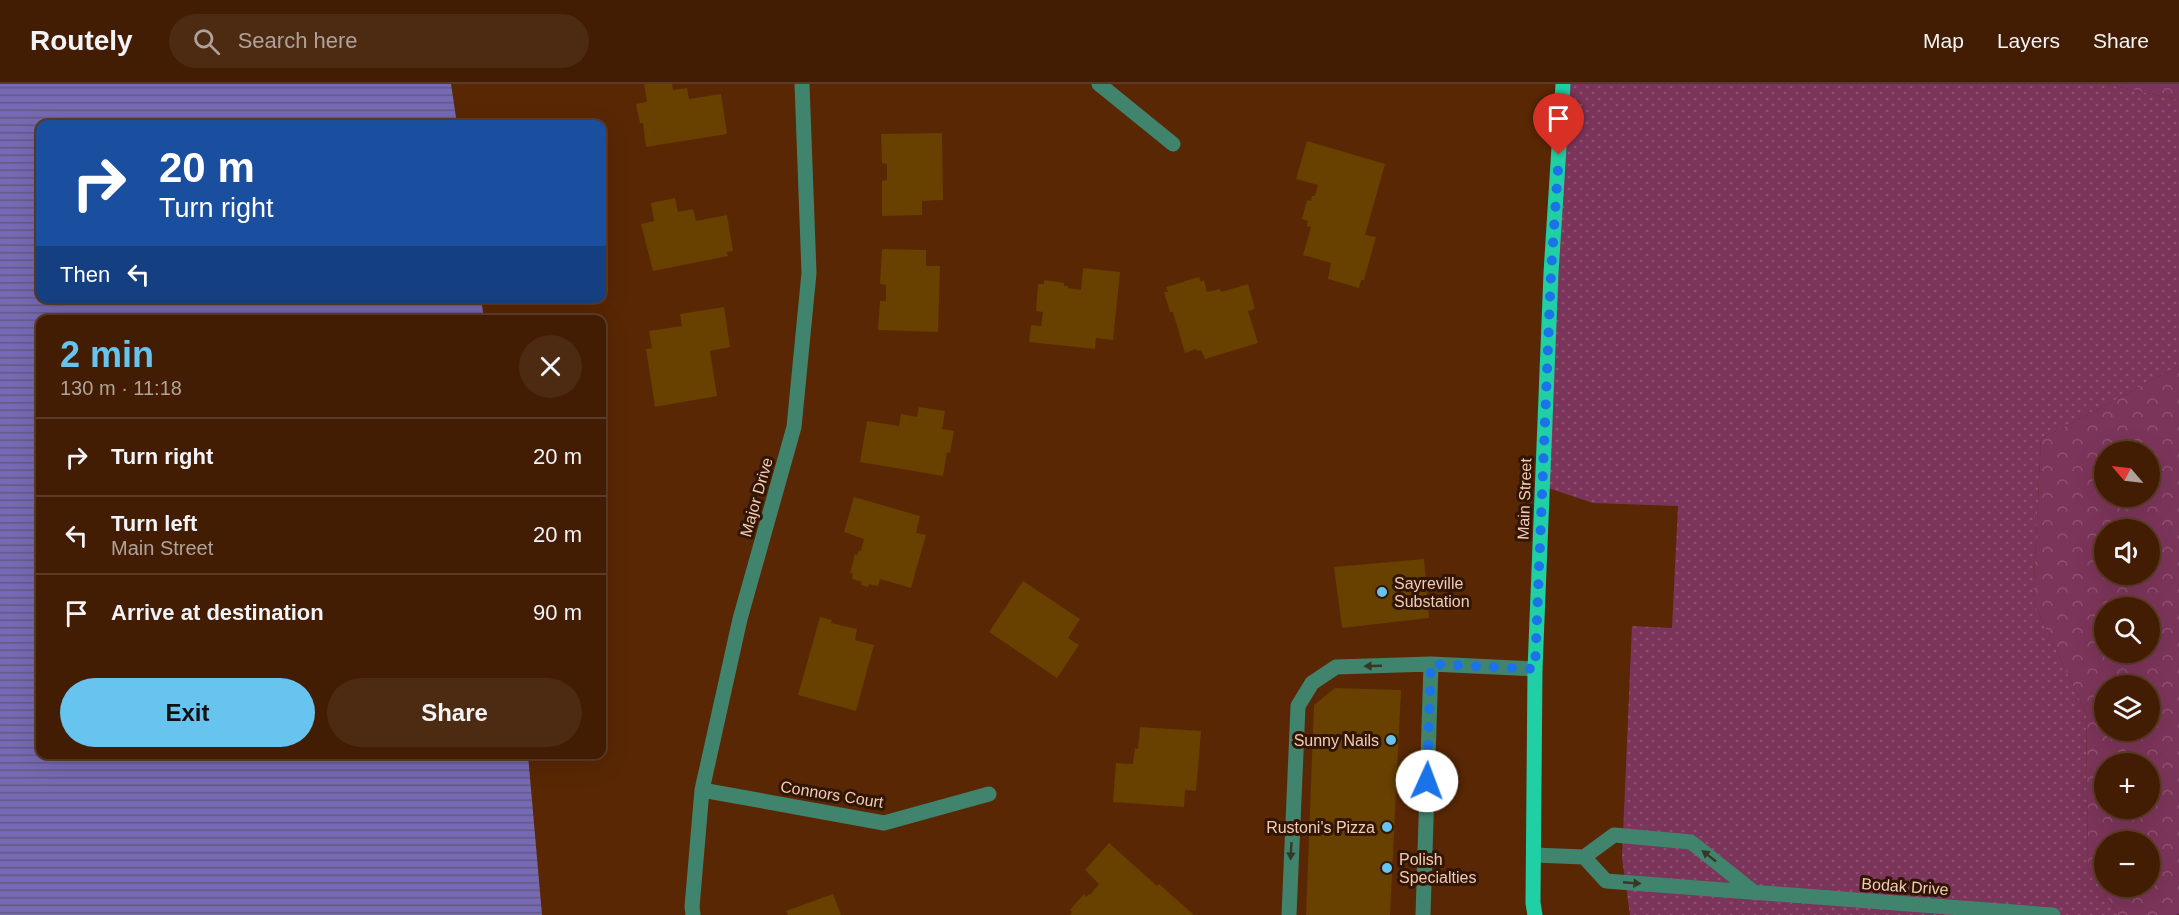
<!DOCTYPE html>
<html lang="en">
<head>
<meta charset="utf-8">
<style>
	:root { --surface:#431d03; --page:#4d2a12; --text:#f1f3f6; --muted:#afa29a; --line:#5b3b25; --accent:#66c4ef }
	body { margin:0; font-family:Arial,sans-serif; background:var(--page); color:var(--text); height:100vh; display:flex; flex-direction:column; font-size:22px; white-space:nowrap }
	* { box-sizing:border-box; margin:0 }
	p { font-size:20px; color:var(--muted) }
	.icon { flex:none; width:33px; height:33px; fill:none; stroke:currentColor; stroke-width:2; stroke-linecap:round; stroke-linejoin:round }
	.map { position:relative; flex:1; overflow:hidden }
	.drawer { position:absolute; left:36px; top:231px; width:570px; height:444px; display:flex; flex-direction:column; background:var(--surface); border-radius:12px; box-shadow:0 6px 24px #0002,0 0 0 2px var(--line) }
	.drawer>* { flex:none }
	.guide { position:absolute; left:36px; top:36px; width:570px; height:183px; border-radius:12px; box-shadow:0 6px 24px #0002,0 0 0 2px var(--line); background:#1a4fa0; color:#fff; overflow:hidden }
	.needle { width:39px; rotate:298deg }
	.buttons { position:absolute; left:2094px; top:357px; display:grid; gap:12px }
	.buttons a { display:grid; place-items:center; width:66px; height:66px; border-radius:50%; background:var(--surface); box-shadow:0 6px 24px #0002,0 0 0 2px var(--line); font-size:30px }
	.pin { position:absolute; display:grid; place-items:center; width:51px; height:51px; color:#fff; margin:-62px -26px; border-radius:50% 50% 50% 0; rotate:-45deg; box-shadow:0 0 6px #0007 }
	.pin .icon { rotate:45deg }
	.me { position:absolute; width:66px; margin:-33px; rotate:2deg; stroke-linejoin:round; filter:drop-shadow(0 0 4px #0008) }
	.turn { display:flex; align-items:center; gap:21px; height:126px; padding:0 24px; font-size:27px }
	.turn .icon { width:78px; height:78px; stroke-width:2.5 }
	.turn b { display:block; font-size:42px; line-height:51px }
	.then { display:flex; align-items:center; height:57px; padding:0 24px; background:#0003; gap:12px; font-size:22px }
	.round { display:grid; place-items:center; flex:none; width:63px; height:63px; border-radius:32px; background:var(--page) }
	.overview { display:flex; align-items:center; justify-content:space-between; height:102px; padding:0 24px }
	h1 { font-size:36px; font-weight:700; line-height:45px; color:var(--accent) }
	.button { display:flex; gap:12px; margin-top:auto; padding:12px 24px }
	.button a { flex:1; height:69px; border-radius:36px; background:var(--accent); color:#111; font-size:24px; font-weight:700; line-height:69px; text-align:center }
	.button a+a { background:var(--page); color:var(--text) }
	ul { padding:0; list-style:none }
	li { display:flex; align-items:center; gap:18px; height:78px; padding:0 24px; border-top:2px solid var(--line) }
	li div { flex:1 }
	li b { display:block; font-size:22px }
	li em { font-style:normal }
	header { display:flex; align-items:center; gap:36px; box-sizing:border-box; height:84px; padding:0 30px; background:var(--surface); border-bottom:2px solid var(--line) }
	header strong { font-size:28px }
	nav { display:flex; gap:33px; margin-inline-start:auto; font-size:21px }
	.search { width:420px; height:54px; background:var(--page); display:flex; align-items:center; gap:15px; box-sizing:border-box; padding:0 21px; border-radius:33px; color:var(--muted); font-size:22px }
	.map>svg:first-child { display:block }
	.grass { fill:url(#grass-dots) }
	.forest { fill:url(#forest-crowns); fill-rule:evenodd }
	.water { fill:url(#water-rules) }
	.building { fill:#684000 }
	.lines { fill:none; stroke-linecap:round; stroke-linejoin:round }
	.minor { stroke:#41846e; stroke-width:15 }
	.major { stroke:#20cfa4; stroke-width:15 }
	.oneway { fill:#363724 }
	.route { stroke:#1a73e8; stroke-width:10; stroke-dasharray:0 18 }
	.poi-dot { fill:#66c4ef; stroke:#321605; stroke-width:2 }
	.labels { text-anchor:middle; stroke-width:6; stroke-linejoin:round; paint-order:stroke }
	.street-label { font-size:16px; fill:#f3ccb7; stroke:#321605 }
	.poi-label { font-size:16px; fill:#f3ccb7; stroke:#321605; text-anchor:start }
</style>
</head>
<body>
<header>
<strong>Routely</strong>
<div class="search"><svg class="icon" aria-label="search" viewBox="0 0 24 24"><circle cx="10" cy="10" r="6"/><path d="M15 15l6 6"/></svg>Search here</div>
<nav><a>Map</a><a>Layers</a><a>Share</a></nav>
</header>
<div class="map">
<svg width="2179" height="831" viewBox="0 0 2179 831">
	<defs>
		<pattern id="grass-dots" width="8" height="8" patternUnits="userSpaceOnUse" patternTransform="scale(1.5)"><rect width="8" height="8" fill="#7c355a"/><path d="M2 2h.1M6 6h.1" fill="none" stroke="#8f516f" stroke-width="1.8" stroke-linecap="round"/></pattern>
		<pattern id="forest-crowns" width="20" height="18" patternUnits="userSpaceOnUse" patternTransform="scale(1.5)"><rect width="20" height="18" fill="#7c355a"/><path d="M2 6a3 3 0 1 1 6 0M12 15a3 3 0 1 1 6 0" fill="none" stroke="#8f516f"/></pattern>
		<pattern id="water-rules" width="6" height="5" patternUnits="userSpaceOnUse" patternTransform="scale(1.5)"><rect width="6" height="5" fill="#766ab4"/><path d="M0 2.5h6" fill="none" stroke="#645882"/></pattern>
	</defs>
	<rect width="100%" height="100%" fill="#592704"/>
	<path class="grass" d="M1563,0H2106L2179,16V282L2041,355L2033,517L2086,629L2088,784L2118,831H1630L1622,774L1632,542L1672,544L1678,422L1593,419L1542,402Z"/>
	<path class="forest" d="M2106,0H2179V16Z
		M2179,282V829L2176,831H2118L2088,784L2086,629L2033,517L2041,355ZM2104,368H2150V412H2104ZM2104,446H2150V490H2104ZM2104,524H2150V568H2104ZM2104,602H2150V646H2104ZM2104,680H2150V724H2104ZM2104,758H2150V802H2104Z"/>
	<path class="water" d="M0,0H451L457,40H40V214H481L484,235L40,236V670L528,671L542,831H0Z"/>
	<path class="building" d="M644,0H672L673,6L687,4L689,15L721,10L727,50L646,63L643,39H640L636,20L647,18Z
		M942,49L943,116L922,117V131L882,132V97L887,96V80L882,79L881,50Z
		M1307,57L1385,80L1365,151L1376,153L1364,196H1361L1359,204L1328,195L1331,179L1303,171L1311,143L1307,142L1308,137L1302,135L1307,116L1311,117L1312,112H1315L1318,101L1296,95Z
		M675,114L678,128L693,125L696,137L727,131L733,167L727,168L728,172L653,187L641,140L654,137L651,119Z
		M882,165L926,166V182H940L938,248L878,246L880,217H886V201L880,200Z
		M1083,184L1120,188L1113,256L1096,254L1095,265L1029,258L1031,241L1041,242L1043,228L1036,227L1038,200H1044V196L1064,199V202H1068V204L1081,206Z
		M1199,193L1201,198L1204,196L1207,208L1220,205L1221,208L1248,200L1255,225L1248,227L1258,259L1205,275L1201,266L1197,267L1196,265L1185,269L1173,228H1170L1164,208H1168L1166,203Z
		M724,223L730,263L710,267L717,312L655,323L646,265L652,264L649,247L682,242L680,230Z
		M919,323L945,327L942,345L954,347L950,369L947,368L943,392L860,378L867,337L899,342L901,330L917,333Z
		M854,413L920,432L916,449L926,451L911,504L880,495L878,502L869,500L868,503L861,501L862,498L852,495L853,490L850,489L855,470L857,471L859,466L861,467L864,455L844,448Z
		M1424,475L1429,534L1342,544L1334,483Z
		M1023,497L1080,535L1068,554L1079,561L1057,594L989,548Z
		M820,533L832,536L831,539L857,545L855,556L874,561L856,627L798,611Z
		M1335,604L1401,606L1390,831H1306L1314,621Z
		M1140,643L1201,647L1196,707L1185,706L1184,723L1113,718L1116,679L1133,680L1135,664L1138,665Z
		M1109,759L1157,802L1159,800L1194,831H1070L1072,828L1070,826L1084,810L1086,813L1089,810L1090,811L1099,800L1085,786Z
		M833,810L841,831H788L786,827Z"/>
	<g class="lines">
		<path class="minor" d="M1099,0L1173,60
			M702,706L884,739L989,710
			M1534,771L1584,773L1614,751L1691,758L1755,809
			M1584,773L1606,797L2053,831
			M693,831L692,823L702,706L740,535L794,343L809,189L802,0
			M1289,831L1298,622L1312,599L1336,583L1431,580
			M1423,831L1431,580L1535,585"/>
		<path class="major" d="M1535,831L1533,819L1535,585L1551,189L1563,0"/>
	</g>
	<defs><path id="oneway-solid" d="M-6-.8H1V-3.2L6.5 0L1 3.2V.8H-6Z" transform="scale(1.5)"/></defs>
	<g class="oneway">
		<use href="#oneway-solid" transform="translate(1373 582) rotate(178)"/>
		<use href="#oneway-solid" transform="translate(1291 767) rotate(93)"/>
		<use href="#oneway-solid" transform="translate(1709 772) rotate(-142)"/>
		<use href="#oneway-solid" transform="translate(1632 799) rotate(5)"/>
	</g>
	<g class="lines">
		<path class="route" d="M1427,697L1431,580L1535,585L1551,189L1559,71"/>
	</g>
	<g class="poi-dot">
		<circle cx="1382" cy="508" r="6"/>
		<circle cx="1391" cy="656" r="6"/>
		<circle cx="1387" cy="743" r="6"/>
		<circle cx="1387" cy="784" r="6"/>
	</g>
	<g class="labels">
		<g class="street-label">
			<text transform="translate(756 413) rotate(-74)" y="6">Major Drive</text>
			<text transform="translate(1524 415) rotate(-88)" y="6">Main Street</text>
			<text transform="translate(832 710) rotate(9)" y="6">Connors Court</text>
			<text transform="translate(1905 802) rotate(4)" y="6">Bodak Drive</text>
		</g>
		<g class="poi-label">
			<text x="1394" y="505">Sayreville<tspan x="1394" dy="18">Substation</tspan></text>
			<text x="1379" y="662" text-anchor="end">Sunny Nails</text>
			<text x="1375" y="749" text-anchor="end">Rustoni's Pizza</text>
			<text x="1399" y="781">Polish<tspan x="1399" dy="18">Specialties</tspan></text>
		</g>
	</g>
</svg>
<div class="buttons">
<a><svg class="needle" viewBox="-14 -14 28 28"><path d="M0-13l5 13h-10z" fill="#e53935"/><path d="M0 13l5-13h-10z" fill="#afa29a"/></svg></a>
<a><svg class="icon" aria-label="sound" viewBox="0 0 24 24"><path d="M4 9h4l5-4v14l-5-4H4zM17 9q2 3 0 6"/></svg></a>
<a><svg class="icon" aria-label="search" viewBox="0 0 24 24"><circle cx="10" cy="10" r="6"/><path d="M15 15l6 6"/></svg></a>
<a><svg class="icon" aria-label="layers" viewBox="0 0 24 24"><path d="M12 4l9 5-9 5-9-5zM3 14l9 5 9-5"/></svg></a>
<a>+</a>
<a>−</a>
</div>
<div class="pin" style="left:1559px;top:71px;background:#d93025"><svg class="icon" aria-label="arrive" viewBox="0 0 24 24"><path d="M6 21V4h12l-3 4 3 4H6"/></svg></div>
<svg class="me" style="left:1427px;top:697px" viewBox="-20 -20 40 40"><circle r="19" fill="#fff"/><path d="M0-13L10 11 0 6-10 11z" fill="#1a73e8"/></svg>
<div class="guide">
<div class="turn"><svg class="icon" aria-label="right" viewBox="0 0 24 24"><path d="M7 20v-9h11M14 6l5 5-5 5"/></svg><div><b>20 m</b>Turn right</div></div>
<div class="then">Then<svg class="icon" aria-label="left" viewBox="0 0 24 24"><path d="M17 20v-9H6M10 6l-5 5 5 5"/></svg></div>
</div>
<section class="drawer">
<div class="overview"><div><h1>2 min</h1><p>130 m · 11:18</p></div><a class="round"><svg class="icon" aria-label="close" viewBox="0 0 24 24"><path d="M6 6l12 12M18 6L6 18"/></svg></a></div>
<ul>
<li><svg class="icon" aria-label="right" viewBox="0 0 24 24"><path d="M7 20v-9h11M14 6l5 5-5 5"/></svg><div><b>Turn right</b></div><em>20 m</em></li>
<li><svg class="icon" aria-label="left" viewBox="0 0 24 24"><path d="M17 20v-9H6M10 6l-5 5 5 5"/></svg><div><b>Turn left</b><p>Main Street</p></div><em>20 m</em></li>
<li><svg class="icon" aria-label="arrive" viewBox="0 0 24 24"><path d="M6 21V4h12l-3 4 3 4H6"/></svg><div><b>Arrive at destination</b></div><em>90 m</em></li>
</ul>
<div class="button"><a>Exit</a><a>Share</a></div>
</section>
</div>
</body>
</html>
